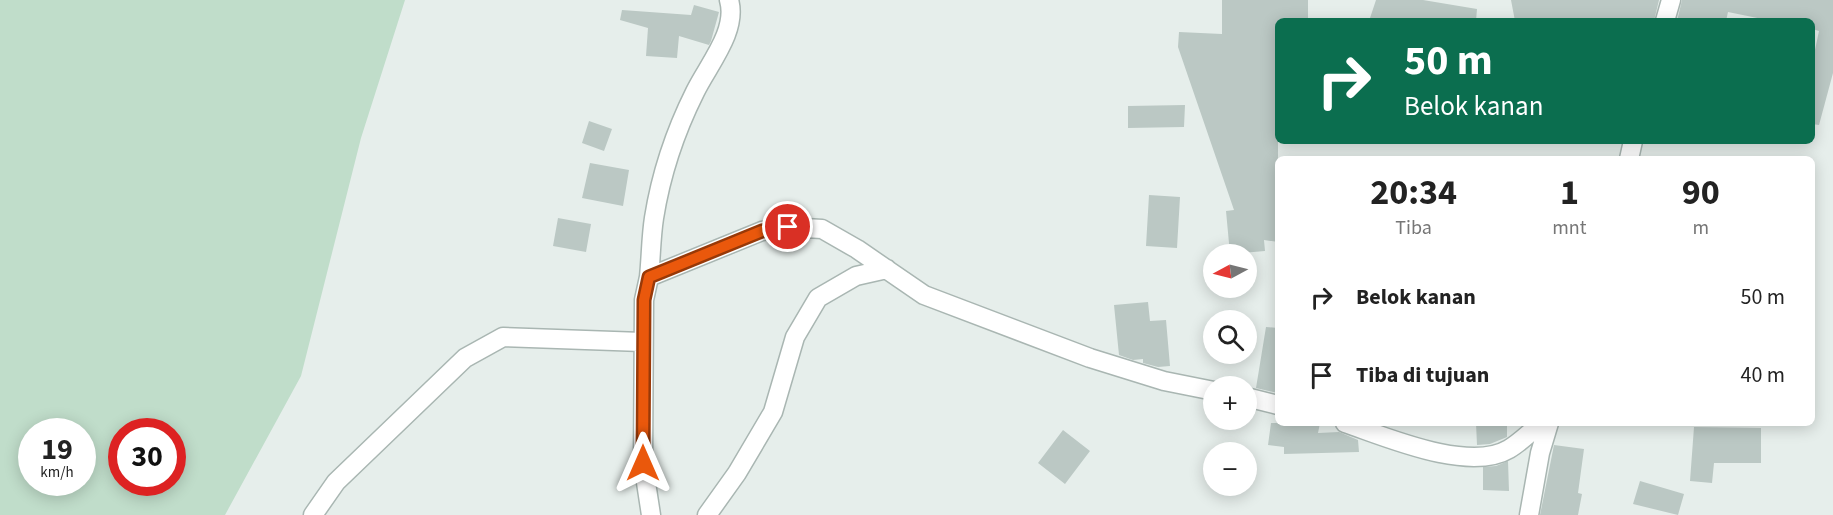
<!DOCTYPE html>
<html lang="id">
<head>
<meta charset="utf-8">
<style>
	:root { --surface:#fff; --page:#f6f6f6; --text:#222; --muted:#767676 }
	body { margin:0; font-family:"Source Sans 3",sans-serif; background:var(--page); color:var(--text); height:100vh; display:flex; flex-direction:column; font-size:22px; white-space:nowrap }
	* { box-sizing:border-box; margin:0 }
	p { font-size:20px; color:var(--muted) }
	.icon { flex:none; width:33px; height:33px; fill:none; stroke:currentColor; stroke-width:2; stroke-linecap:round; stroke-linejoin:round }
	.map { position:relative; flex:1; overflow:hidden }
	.panel { position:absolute; left:1275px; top:156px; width:540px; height:270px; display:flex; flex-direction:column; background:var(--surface); border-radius:9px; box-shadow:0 3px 15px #0003 }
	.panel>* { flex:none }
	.hud { position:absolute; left:1275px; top:18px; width:540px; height:126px; border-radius:9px; box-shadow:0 3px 15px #0003; background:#0b6e4f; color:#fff; overflow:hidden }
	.needle { width:39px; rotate:263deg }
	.fabs { position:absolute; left:1203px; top:244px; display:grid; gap:12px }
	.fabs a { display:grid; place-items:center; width:54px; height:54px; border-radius:50%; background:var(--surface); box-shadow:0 3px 15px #0003; font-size:30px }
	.speed { position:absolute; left:18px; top:418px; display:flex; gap:12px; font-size:30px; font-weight:700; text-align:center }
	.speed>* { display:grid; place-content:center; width:78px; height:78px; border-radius:50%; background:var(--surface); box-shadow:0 3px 15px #0003; line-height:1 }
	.speed small { font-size:15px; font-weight:400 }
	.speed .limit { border:9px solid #d22; background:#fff; color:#111 }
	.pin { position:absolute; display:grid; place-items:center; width:51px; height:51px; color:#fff; margin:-26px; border:3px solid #fff; border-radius:50%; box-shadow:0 2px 6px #0007 }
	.me { position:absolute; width:66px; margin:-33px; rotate:0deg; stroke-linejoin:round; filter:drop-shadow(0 0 4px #0008) }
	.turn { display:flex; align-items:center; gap:21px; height:126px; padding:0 30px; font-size:27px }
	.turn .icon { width:78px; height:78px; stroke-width:2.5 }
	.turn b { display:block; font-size:42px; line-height:51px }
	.eta { display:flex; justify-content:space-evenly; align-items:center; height:102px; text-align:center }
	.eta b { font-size:36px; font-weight:700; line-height:42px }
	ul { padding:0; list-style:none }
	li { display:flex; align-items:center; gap:18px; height:78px; padding:0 30px }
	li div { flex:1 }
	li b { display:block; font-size:22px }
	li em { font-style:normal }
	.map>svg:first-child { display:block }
	.green { fill:#c0ddca; fill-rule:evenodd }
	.building { fill:#bbc8c4 }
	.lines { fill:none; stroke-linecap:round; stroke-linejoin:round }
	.minor-casing { stroke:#a9b6b2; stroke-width:21 }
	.minor { stroke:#fff; stroke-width:18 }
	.route-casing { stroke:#983908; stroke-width:15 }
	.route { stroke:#ea580c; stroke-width:10 }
</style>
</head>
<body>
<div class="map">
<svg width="1833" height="515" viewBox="0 0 1833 515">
	<rect width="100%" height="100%" fill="#e6eeeb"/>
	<path class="green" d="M0,0H405L361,138L301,376L225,515H0ZM32,432H82V483H32ZM122,432H172V483H122Z"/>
	<path class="building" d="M1222,0H1308V21H1278V242L1264,240L1265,251L1230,254L1226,211L1234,210L1178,47L1179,32L1222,34Z
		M1376,0H1423L1477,9L1476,21H1369Z
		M1511,0H1659L1654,21H1515Z
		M1682,0H1833V73L1819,125L1812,124V64L1819,31L1812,29V21H1772L1728,12L1726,21H1677Z
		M694,5L719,12L711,41L709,45L679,36L677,58L646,56L648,28L620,20L622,10L691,15Z
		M1185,105L1184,127L1128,128V106Z
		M589,121L612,129L604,151L582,143Z
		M590,163L629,170L623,206L582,198Z
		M1149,195L1180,197L1177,248L1146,246Z
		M558,218L591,224L586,252L553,246Z
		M1148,302L1150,321L1166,320L1170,366L1158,367L1143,363V359L1133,360L1119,355L1114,305Z
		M1266,327L1278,328V393L1256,388Z
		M1271,423H1320L1318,433L1339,432L1358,440L1359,452L1284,454V447L1268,445Z
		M1476,423H1507V437L1490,444L1477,445Z
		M1694,427L1761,428V463H1714L1712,483L1690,481Z
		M1063,430L1090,451L1065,484L1038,463Z
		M1554,445L1584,449L1578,493L1582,494L1578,515H1540Z
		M1508,461L1509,491L1483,490V467L1496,466Z
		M1640,481L1684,494L1678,515L1633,504Z"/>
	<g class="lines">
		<g class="minor-casing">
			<path id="minor" d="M1665,21L1671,0
				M1629,159L1633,141
				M649,277C651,258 651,237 654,218C661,174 675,132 695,92C708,65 738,31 729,0
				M1246,397L1278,405
				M1345,423C1386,437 1469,473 1509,449C1521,442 1531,431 1542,423
				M313,515L336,482L465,358L503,337L642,342
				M651,515L643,463L644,300L649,277L762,231L788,227L822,229L857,249L924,295L1090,358L1164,381L1214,391
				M707,515L737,473L773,412L795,337L818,298L856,276L887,269
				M1529,515L1540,453L1549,423"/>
		</g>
		<use href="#minor" class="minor"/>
	</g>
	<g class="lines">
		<g class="route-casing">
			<path id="route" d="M643,463L644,300L649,277L762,231L788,227"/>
		</g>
		<use href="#route" class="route"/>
	</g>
</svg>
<div class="fabs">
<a><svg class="needle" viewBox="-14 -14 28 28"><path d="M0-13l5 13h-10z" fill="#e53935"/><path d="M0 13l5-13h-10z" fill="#767676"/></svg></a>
<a><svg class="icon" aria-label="search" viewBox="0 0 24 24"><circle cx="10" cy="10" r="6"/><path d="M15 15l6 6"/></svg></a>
<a>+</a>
<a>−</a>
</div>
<div class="speed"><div>19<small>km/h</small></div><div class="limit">30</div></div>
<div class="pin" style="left:788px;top:227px;background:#d93025"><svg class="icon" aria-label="arrive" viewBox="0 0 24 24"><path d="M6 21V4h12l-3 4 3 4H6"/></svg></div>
<svg class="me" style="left:643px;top:463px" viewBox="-20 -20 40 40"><path d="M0-17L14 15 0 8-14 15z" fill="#ea580c" stroke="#fff" stroke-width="4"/></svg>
<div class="hud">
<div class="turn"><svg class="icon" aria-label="right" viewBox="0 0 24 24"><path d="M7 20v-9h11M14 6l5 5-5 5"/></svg><div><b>50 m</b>Belok kanan</div></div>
</div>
<section class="panel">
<div class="eta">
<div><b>20:34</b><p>Tiba</p></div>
<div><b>1</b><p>mnt</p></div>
<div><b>90</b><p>m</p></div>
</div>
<ul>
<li><svg class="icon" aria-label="right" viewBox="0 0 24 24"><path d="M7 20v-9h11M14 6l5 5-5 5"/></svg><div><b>Belok kanan</b></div><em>50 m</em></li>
<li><svg class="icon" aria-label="arrive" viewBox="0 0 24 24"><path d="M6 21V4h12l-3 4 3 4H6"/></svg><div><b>Tiba di tujuan</b></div><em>40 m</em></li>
</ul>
</section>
</div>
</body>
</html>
